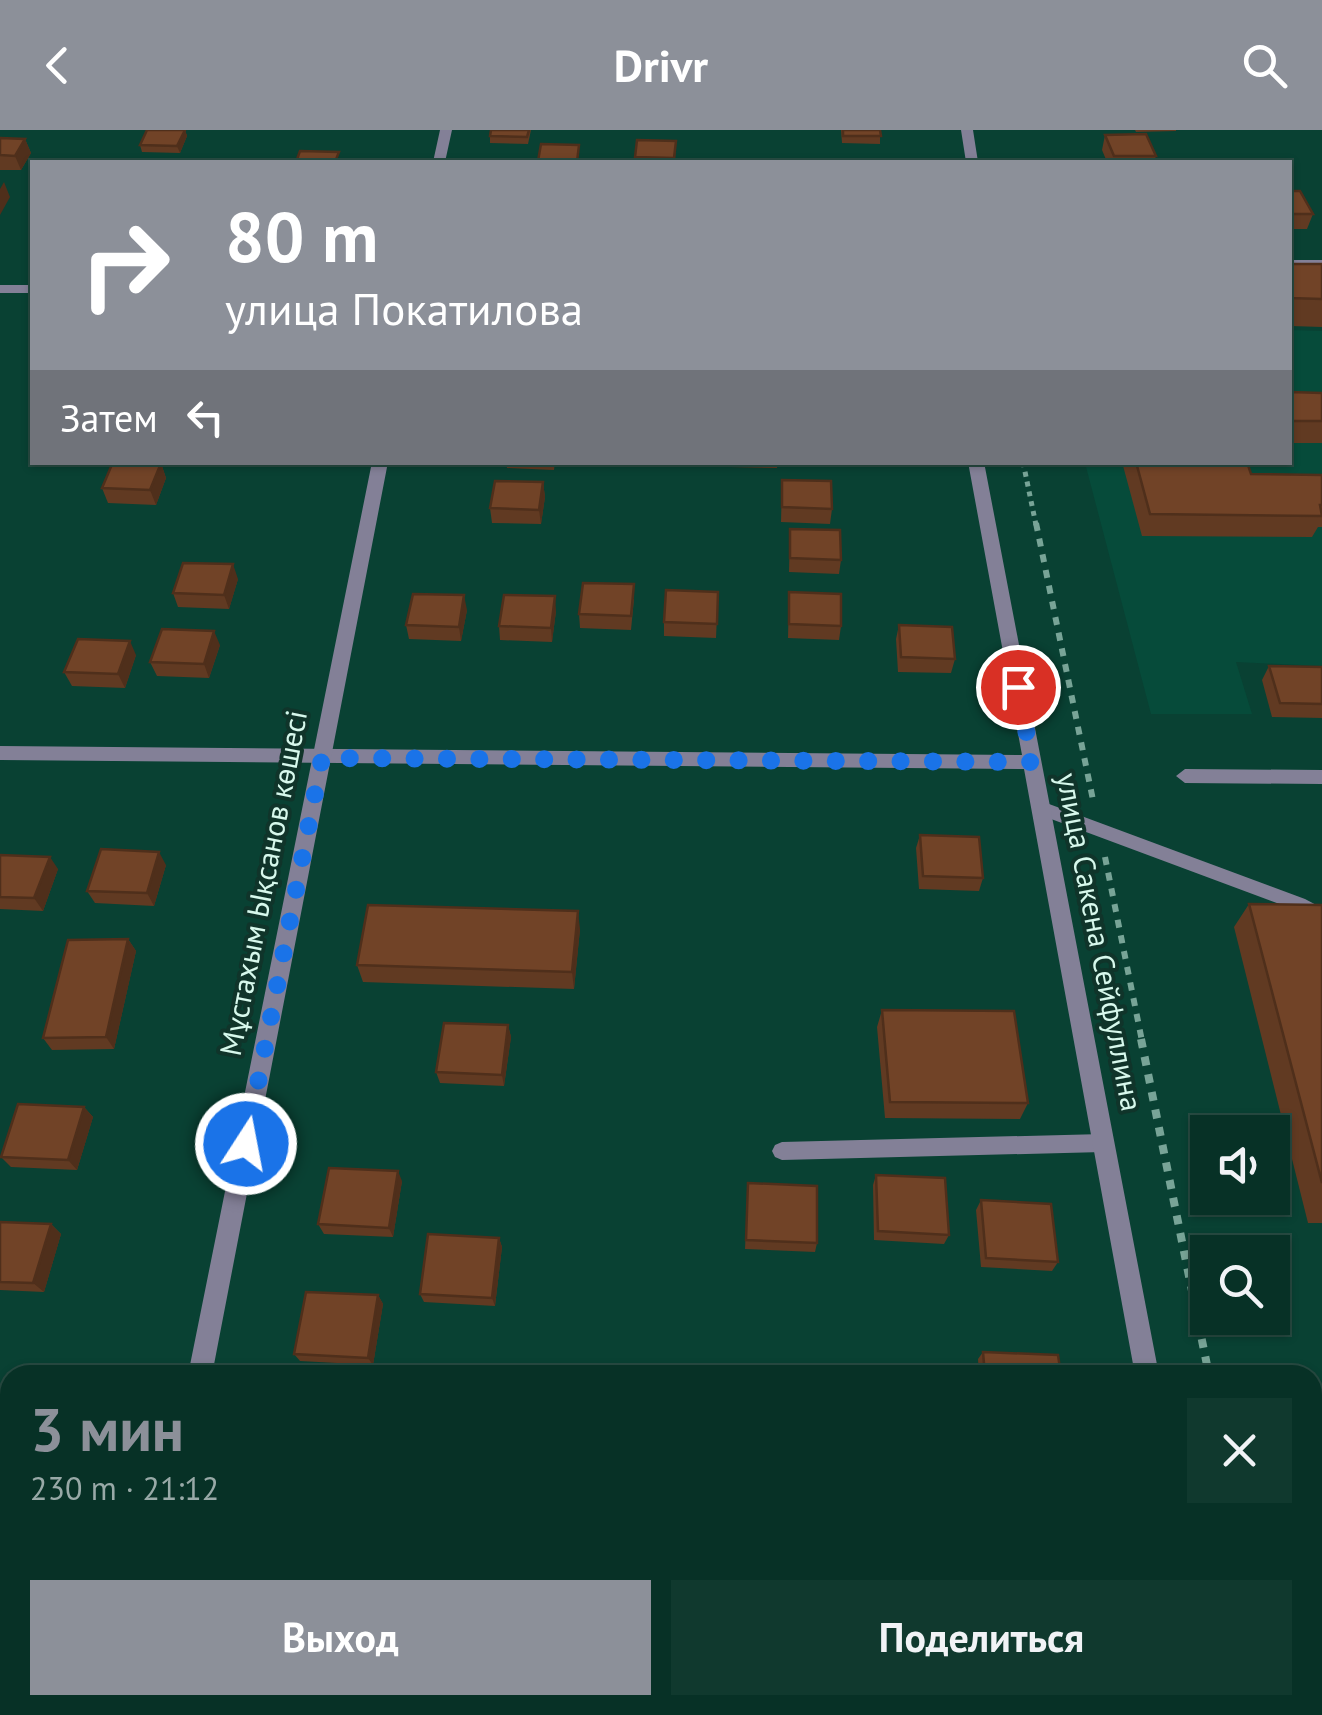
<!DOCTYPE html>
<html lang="ru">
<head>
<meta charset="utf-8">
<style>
	:root { --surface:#073126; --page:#10392e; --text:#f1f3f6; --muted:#98a9a7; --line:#284c43; --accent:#8c9099 }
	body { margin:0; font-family:"PT Sans",sans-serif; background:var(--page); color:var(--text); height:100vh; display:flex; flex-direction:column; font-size:38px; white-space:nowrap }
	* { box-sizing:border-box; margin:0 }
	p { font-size:32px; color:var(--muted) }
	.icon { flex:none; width:55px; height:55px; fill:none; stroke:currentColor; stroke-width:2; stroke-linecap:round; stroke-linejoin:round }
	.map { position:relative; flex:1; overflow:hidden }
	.details { position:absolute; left:0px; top:1235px; width:1322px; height:350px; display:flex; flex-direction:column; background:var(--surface); border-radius:30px 30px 0 0; box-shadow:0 2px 8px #0004,0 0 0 2px var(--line) }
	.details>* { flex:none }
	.guide { position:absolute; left:30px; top:30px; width:1262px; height:305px; border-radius:0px; box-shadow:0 2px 8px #0004,0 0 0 2px var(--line); background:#8c9099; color:#fff; overflow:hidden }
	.fabs { position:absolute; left:1190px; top:985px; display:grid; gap:20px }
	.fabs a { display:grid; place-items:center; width:100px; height:100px; border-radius:0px; background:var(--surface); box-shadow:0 2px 8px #0004,0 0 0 2px var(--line); font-size:50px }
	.pin { position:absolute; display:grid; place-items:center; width:85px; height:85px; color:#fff; margin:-42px; border:5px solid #fff; border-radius:50%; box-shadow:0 2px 10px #0007 }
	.me { position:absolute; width:110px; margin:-55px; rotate:11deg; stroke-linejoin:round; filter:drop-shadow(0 0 8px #0008) }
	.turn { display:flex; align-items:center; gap:35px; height:210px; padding:0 30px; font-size:45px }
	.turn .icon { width:130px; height:130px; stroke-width:2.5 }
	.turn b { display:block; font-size:70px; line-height:85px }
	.then { display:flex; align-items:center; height:95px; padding:0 30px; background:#0003; gap:20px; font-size:38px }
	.round { display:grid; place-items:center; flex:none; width:105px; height:105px; border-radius:0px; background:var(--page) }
	.overview { display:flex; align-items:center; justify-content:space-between; height:170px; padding:0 30px }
	h1 { font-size:60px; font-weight:700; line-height:75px; color:var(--accent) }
	.cta { display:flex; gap:20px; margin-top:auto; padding:20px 30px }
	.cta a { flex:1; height:115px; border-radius:0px; background:var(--accent); color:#fff; font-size:40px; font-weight:700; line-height:115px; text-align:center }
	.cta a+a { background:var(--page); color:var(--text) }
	header { display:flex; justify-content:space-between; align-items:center; height:130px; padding:0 30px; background:var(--accent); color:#fff; font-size:45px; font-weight:700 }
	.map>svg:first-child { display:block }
	.built { fill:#064b3a }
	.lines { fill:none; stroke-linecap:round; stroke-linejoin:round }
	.path-far2 { stroke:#78a497; stroke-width:5; stroke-dasharray:5 5; stroke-linecap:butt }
	.path-far1 { stroke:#78a497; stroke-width:6; stroke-dasharray:8 8; stroke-linecap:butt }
	.path { stroke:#78a497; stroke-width:8; stroke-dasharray:9 9; stroke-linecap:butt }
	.service { fill:#838097; fill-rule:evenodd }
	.minor { fill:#838097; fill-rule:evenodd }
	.tertiary { fill:#838097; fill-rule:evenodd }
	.wall { fill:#613a22 }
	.shaded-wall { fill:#4f2f1b }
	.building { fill:#714327; stroke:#4f2f1b; stroke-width:2.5 }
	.route { stroke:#1a73e8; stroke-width:18; stroke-dasharray:0 32.4 }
	.labels { text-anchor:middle; stroke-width:8; stroke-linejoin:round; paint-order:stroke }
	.street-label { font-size:30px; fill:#d7f8ec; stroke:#10342a }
</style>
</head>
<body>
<header><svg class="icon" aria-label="back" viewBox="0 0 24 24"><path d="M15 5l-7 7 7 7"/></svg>Drivr<svg class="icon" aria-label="search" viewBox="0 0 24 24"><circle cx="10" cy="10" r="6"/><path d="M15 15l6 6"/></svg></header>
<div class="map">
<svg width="1322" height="1585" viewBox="0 0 1322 1585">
	<rect width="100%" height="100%" fill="#094133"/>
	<path class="built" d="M1290,200L1322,201V536L1236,532L1252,584H1151L1085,333L1290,332Z"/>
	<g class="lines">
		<path class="path-far2" d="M1023,332L1036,395"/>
		<path class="path-far1" d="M1036,393L1093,670
			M1105,727L1142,911"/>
		<path class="path" d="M1141,909L1209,1245"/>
		<path class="service" d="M1290,130H1322V138H1290Z
			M1041,671L1305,769L1322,778V794L1293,779L1035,683L1033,678L1035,673Z
			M1103,1004L1110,1007L1113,1013L1110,1019L1103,1022L782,1030L775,1027L772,1021L775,1015L782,1012Z"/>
		<path class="minor" d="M961,0H973L978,32H966Z
			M0,155H32V163H0Z
			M968,332H984L1159,1245H1135L1024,639L0,630V616L1022,625Z
			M1185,639L1322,640V654L1185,653L1176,646Z
			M0,1509H10V1537H0Z
			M1229,1575H1268L1273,1585H1234Z"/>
		<path class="tertiary" d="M440,0H452L445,32H433Z
			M372,332H388L212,1245H188Z
			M121,1575H149L147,1585H119Z"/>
	</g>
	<path class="wall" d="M185,0L187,6L180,23L142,22L140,15Z
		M531,0L528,14L490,13V6Z
		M841,0H880V14L842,13Z
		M1135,0H1176V1L1136,2Z
		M1105,5L1156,26L1154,32H1107L1102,20Z
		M0,8L25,9L31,23L21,40H0Z
		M676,11L675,32H635V27Z
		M1290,61L1313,84L1307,99H1290Z
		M1290,134H1322V197L1290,196Z
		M1290,262L1322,263V313H1290Z
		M506,332H555L554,340L507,338Z
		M730,332H778L777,338L730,337Z
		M1122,332H1247L1251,344L1322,345V397H1318L1312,407L1142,406Z
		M161,333L166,348L156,375L108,373L102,358Z
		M782,350L832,379L830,394L781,392Z
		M543,352L545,367L541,394L492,393L490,378Z
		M790,399L841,430L839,444L789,442Z
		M238,449L229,479L178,477L173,463Z
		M718,462L716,508L664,506V492Z
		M789,462L841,496L839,510L788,508Z
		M634,469L631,500L580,498L579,484Z
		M467,480L461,511L409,509L406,495Z
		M556,481L552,512L500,510L499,496Z
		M899,495L955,529L951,543L898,542L896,509Z
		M220,515L209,548L157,546L150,532Z
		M136,525L125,558L72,556L64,542Z
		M1269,536L1322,537V588L1272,587L1262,550Z
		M920,705L983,748L979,761L919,759L916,718Z
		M0,725L58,739L43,781L0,779Z
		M166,735L154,776L95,773L87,761Z
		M1249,774L1322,775V1093H1308L1234,797Z
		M580,799L574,859L363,852L357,835Z
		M128,809L136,821L114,919L52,920L43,908Z
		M882,880L1028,973L1020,989L885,988L877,897Z
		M508,895L511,907L504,956L440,953L436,942Z
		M84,977L93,987L77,1040L11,1037L1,1027Z
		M876,1045L949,1105L944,1114L874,1110L873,1055Z
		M402,1051L393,1107L324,1104L318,1094Z
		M748,1053L817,1113L815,1122L745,1119Z
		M981,1070L1058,1132L1052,1141L981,1137L976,1080Z
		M0,1092L51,1094L61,1104L44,1162L0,1160Z
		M499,1108L502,1117L495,1176L424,1172L420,1164Z
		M378,1165L383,1174L373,1235L300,1231L294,1224Z
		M983,1222L1061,1245H979L978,1229Z"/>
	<path class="shaded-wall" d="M185,0L187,6L180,23L177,16Z
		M25,9L31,23L21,40L15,26Z
		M4,52L10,67L0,85V59Z
		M161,333L166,348L156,375L150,360Z
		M543,352L545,367L541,394L539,380Z
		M233,434L238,449L229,479L224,465Z
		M464,465L467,480L461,511L459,497Z
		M555,466L556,481L552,512L551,498Z
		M214,501L220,515L209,548L204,534Z
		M130,511L136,525L125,558L118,544Z
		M159,722L166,735L154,776L147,763Z
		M50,727L58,739L43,781L34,768Z
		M578,781L580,799L574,859L572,842Z
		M128,809L136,821L114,919L106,907Z
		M508,895L511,907L504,956L502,945Z
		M84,977L93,987L77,1040L68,1030Z
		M398,1041L402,1051L393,1107L389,1098Z
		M51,1094L61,1104L44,1162L33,1153Z
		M499,1108L502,1117L495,1176L492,1168Z
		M378,1165L383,1174L373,1235L368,1228Z"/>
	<path class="building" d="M147,0H185L177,16L140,15Z
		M491,0H529L527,7L490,6Z
		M843,0H880L881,6H843Z
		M1146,4L1156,26H1114L1105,5Z
		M0,8L25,9L15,26L0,25Z
		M637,10L676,11L674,28L635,27Z
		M541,14L579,15L577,32L538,31Z
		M300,21L339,22L335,32H296Z
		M691,30L730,31L729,32H690Z
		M1290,61H1300L1313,84H1290Z
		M1290,134H1322V169L1290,168Z
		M1290,262L1322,263V291H1290Z
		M113,332H141L161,333L150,360L102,358Z
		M1136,332H1247L1251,344L1322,345V375H1320L1322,386L1150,384Z
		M782,350L831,351L832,379L782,377Z
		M495,351L543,352L539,380L490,378Z
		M790,399L840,400L841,430L790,428Z
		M183,433L233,434L224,465L173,463Z
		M583,453L634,454L631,486L579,484Z
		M666,460L718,462L717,494L664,492Z
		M789,462L841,464V496L789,494Z
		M413,464L464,465L459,497L406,495Z
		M504,465L555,466L551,498L499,496Z
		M899,495L952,497L955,529L901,527Z
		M162,499L214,501L204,534L150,532Z
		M78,509L130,511L118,544L64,542Z
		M1269,536L1322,537V574L1280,573Z
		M920,705L979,707L983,748L923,746Z
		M101,719L159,722L147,763L87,761Z
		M0,725L50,727L34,768L0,767Z
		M1249,774L1322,775V1053Z
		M368,775L578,781L572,842L357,835Z
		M128,809L106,907L43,908L68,810Z
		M882,880L1014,881L1028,973L890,972Z
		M444,893L508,895L502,945L436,942Z
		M18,974L84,977L68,1030L1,1027Z
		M329,1038L398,1041L389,1098L318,1094Z
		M876,1045L945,1048L949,1105L878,1101Z
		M748,1053L817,1056V1113L746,1110Z
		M981,1070L1051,1074L1058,1132L986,1128Z
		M0,1092L51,1094L33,1153L0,1152Z
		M428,1104L499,1108L492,1168L420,1164Z
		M306,1162L378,1165L368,1228L294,1224Z
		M983,1222L1058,1225L1061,1245H985Z"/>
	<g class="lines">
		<path class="route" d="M246,1014L322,628L1032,632L1018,557"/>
	</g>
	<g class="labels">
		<g class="street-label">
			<text transform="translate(264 753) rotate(-79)" y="10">Мұстахым Ықсанов көшесі</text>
			<text transform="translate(1099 812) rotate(79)" y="10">улица Сакена Сейфуллина</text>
		</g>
	</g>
</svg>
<div class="fabs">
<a><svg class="icon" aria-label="sound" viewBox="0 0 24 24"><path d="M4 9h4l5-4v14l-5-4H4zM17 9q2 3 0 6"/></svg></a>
<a><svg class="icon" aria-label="search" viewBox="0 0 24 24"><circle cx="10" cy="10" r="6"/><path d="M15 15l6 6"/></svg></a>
</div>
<div class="pin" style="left:1018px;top:557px;background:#d93025"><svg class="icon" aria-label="arrive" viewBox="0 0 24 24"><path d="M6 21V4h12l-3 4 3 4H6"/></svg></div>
<svg class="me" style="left:246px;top:1014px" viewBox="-20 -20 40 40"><circle r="17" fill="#1a73e8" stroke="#fff" stroke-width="3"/><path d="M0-11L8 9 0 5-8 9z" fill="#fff"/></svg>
<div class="guide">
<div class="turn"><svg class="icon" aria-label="right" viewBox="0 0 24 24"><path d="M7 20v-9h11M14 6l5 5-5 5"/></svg><div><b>80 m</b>улица Покатилова</div></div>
<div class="then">Затем<svg class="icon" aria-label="left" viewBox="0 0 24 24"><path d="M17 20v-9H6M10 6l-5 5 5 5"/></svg></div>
</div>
<section class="details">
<div class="overview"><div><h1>3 мин</h1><p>230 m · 21:12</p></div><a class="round"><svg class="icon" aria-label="close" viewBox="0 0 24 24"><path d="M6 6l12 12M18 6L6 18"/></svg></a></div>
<div class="cta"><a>Выход</a><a>Поделиться</a></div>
</section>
</div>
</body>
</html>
